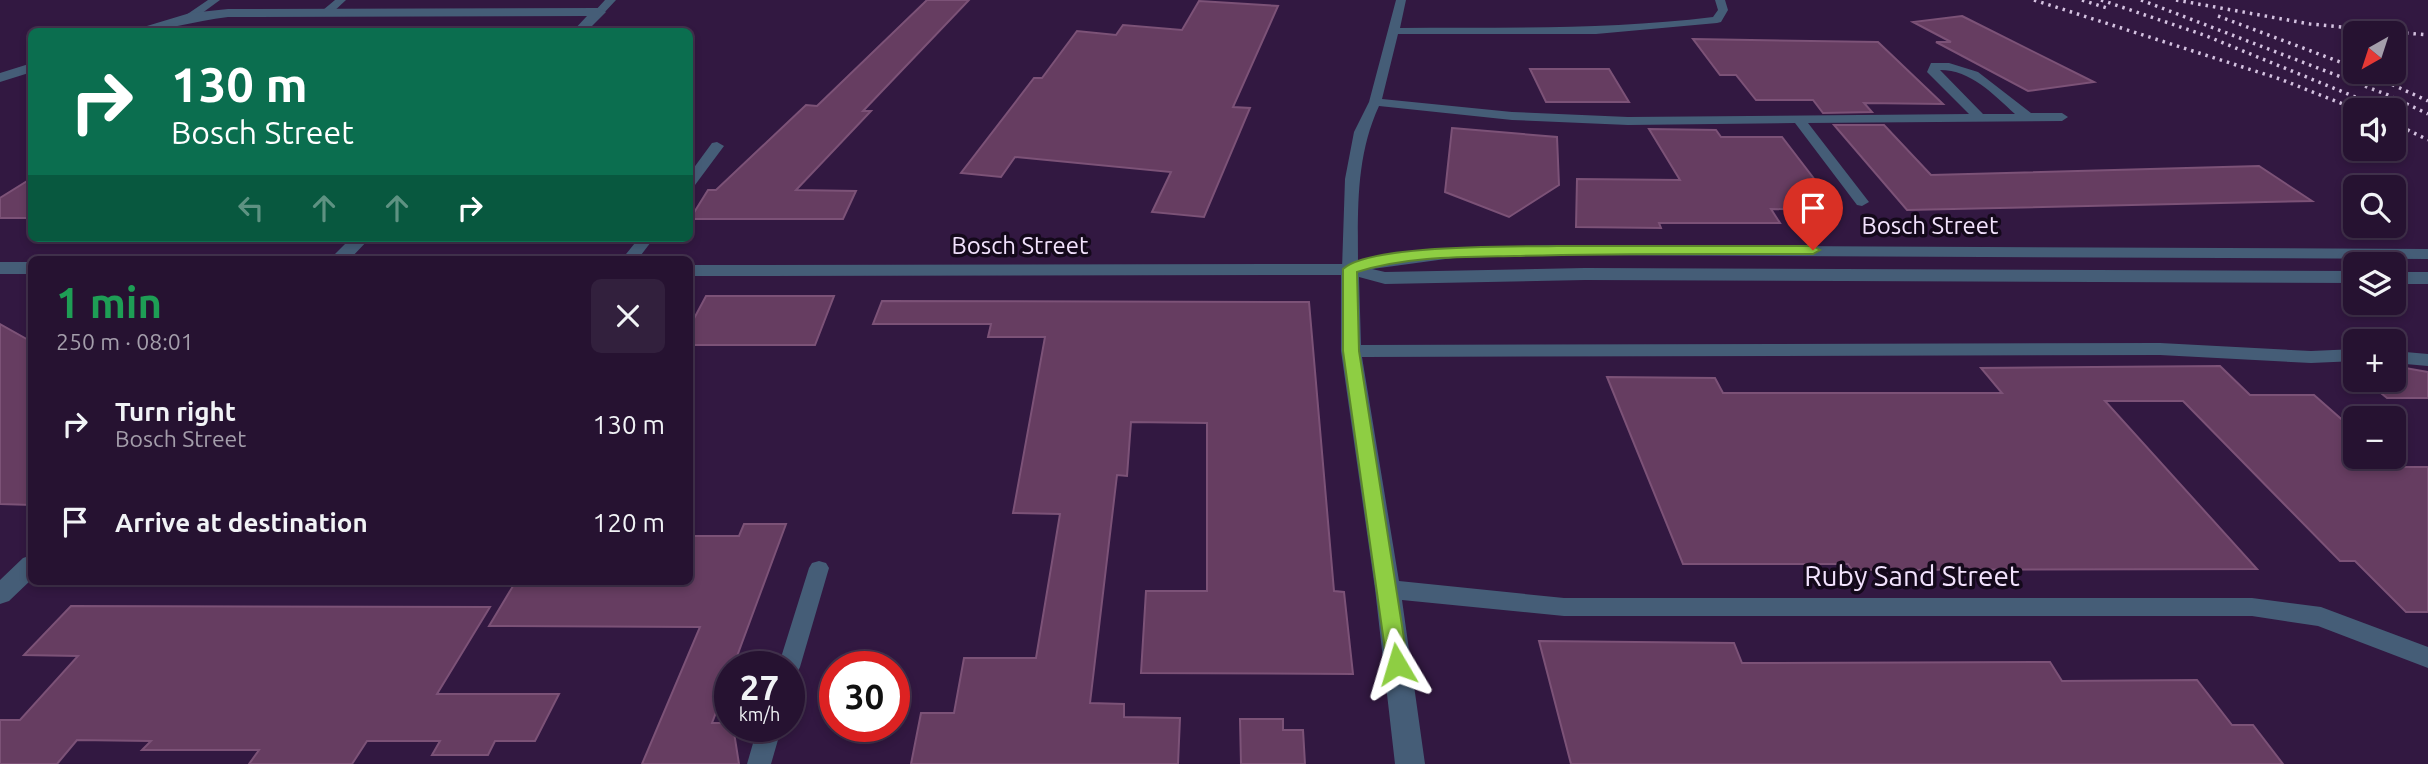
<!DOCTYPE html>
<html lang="en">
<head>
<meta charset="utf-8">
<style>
	:root { --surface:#261231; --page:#32203d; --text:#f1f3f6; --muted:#a49eab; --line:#42324d }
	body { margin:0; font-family:Ubuntu,sans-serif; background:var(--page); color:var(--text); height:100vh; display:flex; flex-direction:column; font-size:26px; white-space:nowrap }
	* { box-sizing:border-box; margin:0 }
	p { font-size:23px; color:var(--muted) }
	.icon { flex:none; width:38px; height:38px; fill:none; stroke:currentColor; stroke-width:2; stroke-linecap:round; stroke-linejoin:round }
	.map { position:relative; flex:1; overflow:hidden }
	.details { position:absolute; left:28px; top:256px; width:665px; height:329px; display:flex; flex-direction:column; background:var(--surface); border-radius:10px; box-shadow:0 4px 10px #0003,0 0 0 2px var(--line) }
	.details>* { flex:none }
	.banner { position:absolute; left:28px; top:28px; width:665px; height:214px; border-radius:10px; box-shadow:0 4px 10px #0003,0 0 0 2px var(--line); background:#0b6e4f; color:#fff; overflow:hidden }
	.needle { width:46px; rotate:219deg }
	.buttons { position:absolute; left:2343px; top:21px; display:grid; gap:14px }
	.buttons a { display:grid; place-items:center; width:63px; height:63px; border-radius:10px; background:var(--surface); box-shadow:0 4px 10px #0003,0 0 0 2px var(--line); font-size:35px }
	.speed { position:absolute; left:714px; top:651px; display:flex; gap:14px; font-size:35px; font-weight:700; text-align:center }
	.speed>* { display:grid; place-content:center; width:91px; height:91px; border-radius:50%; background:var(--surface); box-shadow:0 4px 10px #0003,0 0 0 2px var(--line); line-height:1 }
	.speed small { font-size:18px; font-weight:400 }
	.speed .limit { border:10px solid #d22; background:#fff; color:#111 }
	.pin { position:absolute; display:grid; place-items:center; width:60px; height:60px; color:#fff; margin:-72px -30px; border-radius:50% 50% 50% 0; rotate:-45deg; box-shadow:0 0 7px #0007 }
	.pin .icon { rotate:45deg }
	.me { position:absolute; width:77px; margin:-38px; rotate:353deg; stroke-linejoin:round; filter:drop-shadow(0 0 5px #0008) }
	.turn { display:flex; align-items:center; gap:24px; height:147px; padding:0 28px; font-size:32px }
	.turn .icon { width:91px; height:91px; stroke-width:2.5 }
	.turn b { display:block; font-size:49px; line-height:60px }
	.lanes { display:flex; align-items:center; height:66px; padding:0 28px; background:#0003; justify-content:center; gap:35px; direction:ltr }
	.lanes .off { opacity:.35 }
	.round { display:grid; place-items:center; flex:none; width:74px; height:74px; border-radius:10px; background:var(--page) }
	.overview { display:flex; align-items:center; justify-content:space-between; height:119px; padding:0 28px }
	h1 { font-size:42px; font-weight:700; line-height:52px; color:#1e9e55 }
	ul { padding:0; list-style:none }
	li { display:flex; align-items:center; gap:21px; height:98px; padding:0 28px }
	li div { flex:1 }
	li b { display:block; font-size:26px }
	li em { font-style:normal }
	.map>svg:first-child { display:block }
	.building { fill:#663d61; stroke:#7c5277; stroke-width:2 }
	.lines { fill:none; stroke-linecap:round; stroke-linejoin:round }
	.lane { fill:#455d77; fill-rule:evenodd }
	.street { fill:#455d77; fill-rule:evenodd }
	.rail { stroke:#d4c2e0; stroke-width:3.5; stroke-dasharray:2.5 5; stroke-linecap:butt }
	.route { fill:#8ece43; stroke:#5c862c; stroke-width:2 }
	.labels { text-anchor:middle; stroke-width:7; stroke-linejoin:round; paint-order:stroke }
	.street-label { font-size:24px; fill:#f2e2fd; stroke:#14091b }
	.near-street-label { font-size:28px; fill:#f2e2fd; stroke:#14091b }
</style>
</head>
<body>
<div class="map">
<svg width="2428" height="764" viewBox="0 0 2428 764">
	<rect width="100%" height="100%" fill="#321841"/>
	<path class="building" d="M927,0H969L863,111H871L796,190L856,191L843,219H690L708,190H716L806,105L817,106Z
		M1199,1L1278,6L1233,107L1250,108L1204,217L1152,212L1171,172L1015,157L1001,177L961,173L1034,78H1042L1077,31L1116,35L1123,25L1182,30Z
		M1962,16L2094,82L2028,91L1936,42H1951L1913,22Z
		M1693,39L1878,42L1943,104L1864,103L1872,112L1823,113L1813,100H1756L1736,75H1720Z
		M1530,69H1609L1629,102H1546Z
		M1834,125H1884L1931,175L2259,166L2312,201L1907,210Z
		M1452,128L1557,137L1559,185L1509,217L1445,192Z
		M1649,129L1716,130L1721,137H1782L1838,210L1771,209L1780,223H1659L1661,228L1576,227L1577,179L1680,180Z
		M32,178V218H0V198Z
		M706,296H834L815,345H690V326Z
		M882,301L1309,302L1334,591L1344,592L1353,674L1141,673L1146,591H1207V423L1131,422L1127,476L1117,475L1090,703L1124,704V717L1180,718L1178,764H911L921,713H954L964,658H1036L1060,514L1013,513L1045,337H988L991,324H873Z
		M0,324L32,342V505L0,504Z
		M2220,366L2250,395H2314L2356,432V467H2428V612H2406L2355,561H2340L2183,401H2105L2257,569L1852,570L1848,564H1683L1607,377L1715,378L1723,393H2002L1981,368Z
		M2394,366L2428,372V398H2387L2365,380H2394Z
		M744,524H786L733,667H730V676L712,723H730V726H733L739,764H642L700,627L489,626L516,581H690V536H739Z
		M71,606L490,607L437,694H559L535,741H495L488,755H432L440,741H367L352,764H249L259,750H142L151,741L77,740L57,764H0V720H20L78,656L24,655Z
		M1539,641L1734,643L1742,663L2050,662L2062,681L2197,680L2232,725H2253L2283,764H1571Z
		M1240,719H1283V730H1303L1305,764H1241Z"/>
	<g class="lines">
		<path class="lane" d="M208,0H220L194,19H186V15Z
			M335,0H346L331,14H323V10Z
			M605,0H616L603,14H595L594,12Z
			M1396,0H1406L1400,28C1504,27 1609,30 1713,17L1718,10L1715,0H1725L1728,10L1721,22L1717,23L1596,34H1398L1382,99L1512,112L1628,117L1969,114L1927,72L1931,63H1949L1978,72L2031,113H2062L2068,117L2062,121L1808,123L1869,202L1862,206L1857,205L1795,123L1628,125L1512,120L1379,106C1355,158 1358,213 1358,269L1350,274L1342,269L1345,179L1354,132L1369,102ZM1940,70C1971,70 1993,94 2015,114H1983Z
			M717,142L724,146L695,185L690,186V173L712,143Z
			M639,238H654L638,259H622Z
			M819,561L826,563L829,568L800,667L797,673L789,676V667H778L809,568L812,563Z
			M758,726H782L771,764H747Z"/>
		<path class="street" d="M599,8L606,12L586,32H572L587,16L228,17C194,21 161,32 127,32L190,13L228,9Z
			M32,63V72L0,82V73Z
			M351,238H370L350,259H330Z
			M1557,245L2428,249V259L1557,255L1453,258L1372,269L1385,272L1585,268L2356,271V283L1585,280L1385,284L1359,277L1361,345L2160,343L2311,351L2356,349V361L2311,363L2160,355L1362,357L1399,581L1564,598H2252L2321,607L2428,647V668L2318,626L2252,616H1564L1402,600L1425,764H1395L1375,589L1341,351V275L690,276V265L1351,264L1427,249Z
			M0,262H32V274H0Z
			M2394,272H2428V284H2394Z
			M2394,351L2428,354V366L2394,363Z
			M32,555V579L9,601L0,604V580L23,558Z"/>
		<path class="rail" d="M2034,0L2280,79L2358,110
			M2082,0L2110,9
			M2101,0L2204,35L2387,110
			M2141,0L2388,95L2428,114
			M2176,0L2310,24L2428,35
			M2218,16L2356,68
			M2365,72L2428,101
			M2394,123L2428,140"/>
	</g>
	<path class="route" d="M1557,246H1813L1820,250L1813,254C1714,254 1614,253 1515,256C1463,257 1408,256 1357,272L1359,351L1408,664L1405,670L1397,672L1390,670L1387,664L1343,351V269C1370,244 1515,247 1557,246Z"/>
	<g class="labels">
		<g class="street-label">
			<text x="1930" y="234">Bosch Street</text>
			<text x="1020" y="254">Bosch Street</text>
		</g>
		<g class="near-street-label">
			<text x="1912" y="586">Ruby Sand Street</text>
		</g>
	</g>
</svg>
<div class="buttons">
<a><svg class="needle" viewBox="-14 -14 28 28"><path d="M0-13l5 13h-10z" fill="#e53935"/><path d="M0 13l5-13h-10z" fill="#a49eab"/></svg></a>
<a><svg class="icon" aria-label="sound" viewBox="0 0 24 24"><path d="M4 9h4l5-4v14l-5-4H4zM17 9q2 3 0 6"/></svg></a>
<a><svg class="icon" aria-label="search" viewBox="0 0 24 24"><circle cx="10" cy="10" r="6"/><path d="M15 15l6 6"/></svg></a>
<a><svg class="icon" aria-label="layers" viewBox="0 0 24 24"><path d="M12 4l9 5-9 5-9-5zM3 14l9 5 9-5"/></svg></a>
<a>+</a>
<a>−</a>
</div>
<div class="speed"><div>27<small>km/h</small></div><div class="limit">30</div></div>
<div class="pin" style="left:1813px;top:250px;background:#d93025"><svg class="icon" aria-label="arrive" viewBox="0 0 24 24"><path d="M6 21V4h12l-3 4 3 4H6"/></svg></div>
<svg class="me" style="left:1397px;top:664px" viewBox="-20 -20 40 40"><path d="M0-17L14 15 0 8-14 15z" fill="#8ece43" stroke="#fff" stroke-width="4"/></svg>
<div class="banner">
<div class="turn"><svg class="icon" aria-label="right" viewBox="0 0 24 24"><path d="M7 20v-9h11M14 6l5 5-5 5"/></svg><div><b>130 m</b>Bosch Street</div></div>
<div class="lanes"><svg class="icon off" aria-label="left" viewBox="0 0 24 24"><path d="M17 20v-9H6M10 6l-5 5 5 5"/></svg><svg class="icon off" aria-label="ahead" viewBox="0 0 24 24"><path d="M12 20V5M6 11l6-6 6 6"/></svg><svg class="icon off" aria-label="ahead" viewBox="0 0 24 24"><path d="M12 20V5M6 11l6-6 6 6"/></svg><svg class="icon" aria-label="right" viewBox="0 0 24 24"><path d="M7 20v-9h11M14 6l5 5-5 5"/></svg></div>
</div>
<section class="details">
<div class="overview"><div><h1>1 min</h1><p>250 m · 08:01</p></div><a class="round"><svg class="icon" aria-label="close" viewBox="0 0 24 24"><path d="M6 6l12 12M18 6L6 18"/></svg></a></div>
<ul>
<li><svg class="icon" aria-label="right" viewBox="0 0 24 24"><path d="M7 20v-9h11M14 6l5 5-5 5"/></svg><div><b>Turn right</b><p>Bosch Street</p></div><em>130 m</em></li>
<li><svg class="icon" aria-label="arrive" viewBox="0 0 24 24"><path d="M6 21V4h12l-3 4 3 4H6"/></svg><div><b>Arrive at destination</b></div><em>120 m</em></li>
</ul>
</section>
</div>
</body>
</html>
